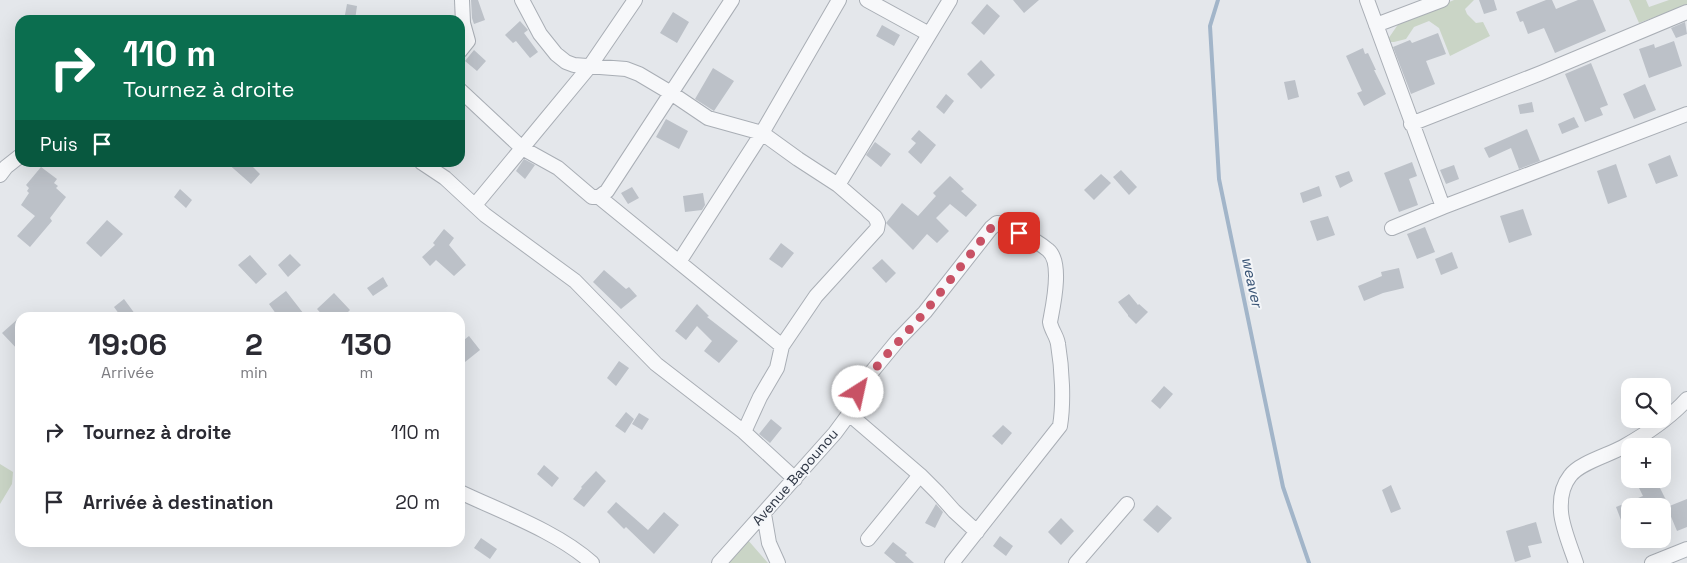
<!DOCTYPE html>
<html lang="fr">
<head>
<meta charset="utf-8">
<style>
	:root { --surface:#fff; --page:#f7f7f7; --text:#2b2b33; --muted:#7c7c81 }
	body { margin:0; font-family:"Space Grotesk",sans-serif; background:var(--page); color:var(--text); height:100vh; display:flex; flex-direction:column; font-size:19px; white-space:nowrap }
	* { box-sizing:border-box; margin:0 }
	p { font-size:16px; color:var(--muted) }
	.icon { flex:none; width:28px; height:28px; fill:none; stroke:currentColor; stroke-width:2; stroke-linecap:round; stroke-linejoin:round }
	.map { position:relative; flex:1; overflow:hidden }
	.sheet { position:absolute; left:15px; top:312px; width:450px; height:235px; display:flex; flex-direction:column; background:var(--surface); border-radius:15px; box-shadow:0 5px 20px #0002 }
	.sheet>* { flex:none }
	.guide { position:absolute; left:15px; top:15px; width:450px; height:152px; border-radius:15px; box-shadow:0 5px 20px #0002; background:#0b6e4f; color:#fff; overflow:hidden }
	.buttons { position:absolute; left:1621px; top:378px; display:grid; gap:10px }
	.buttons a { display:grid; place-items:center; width:50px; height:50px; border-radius:10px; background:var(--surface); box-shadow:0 5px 20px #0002; font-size:25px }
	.pin { position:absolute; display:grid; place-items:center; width:42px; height:42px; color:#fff; margin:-21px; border-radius:10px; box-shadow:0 2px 8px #0006 }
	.me { position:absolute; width:55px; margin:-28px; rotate:35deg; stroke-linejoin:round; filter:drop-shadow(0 0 4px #0008) }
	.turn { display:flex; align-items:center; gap:18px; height:105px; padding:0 25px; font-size:22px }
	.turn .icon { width:65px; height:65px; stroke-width:2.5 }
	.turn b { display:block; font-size:35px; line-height:42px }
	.then { display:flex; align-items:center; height:48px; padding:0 25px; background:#0003; gap:10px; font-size:19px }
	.eta { display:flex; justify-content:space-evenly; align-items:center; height:85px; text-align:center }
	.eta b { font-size:30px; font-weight:700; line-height:35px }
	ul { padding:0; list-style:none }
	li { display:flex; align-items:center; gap:15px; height:70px; padding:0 25px }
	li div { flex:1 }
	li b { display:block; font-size:19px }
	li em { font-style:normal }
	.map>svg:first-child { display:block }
	.green { fill:#cad5c6 }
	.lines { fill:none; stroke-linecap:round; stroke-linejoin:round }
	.stream { stroke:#a2b5c9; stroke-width:4 }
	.building { fill:#bcc1c8 }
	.minor-casing { stroke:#a9aeb5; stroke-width:16 }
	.minor { stroke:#f7f8fa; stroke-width:14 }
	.route { stroke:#c85265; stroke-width:9; stroke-dasharray:0 16.2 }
	.labels { text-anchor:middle; stroke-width:4; stroke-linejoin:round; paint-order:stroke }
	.street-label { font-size:14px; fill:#2d3543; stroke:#f4f6f9 }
	.water-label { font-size:15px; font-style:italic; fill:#395475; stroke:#f4f6f9 }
</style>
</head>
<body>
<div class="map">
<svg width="1687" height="563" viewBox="0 0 1687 563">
	<rect width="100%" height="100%" fill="#e4e7eb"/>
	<path class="green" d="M1454,0H1474L1465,9L1467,14L1476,23L1483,22L1490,36L1450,56L1439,28L1429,21L1414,27L1406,39L1394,42H1386L1399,23Z
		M1629,0H1646L1649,7L1669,0H1687V5L1639,23Z
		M0,464L13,472L12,484L0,504Z
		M747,539L768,563H727Z"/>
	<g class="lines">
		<path class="stream" d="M1218,0L1210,26L1219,179L1283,487L1309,563"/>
	</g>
	<path class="building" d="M471,0H478L485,20L474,24L472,18Z
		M1013,0H1039L1024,13Z
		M1479,0H1494L1497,10L1484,14Z
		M1546,0H1552L1556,9L1578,0H1593L1606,31L1555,53L1544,28L1528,34L1523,21L1520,22L1516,12Z
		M347,4L357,6L355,20H344Z
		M987,4L1000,16L984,35L971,23Z
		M673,12L689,22L677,43L660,33Z
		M520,21L528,30L524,33L538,52L530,58L516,41L513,43L505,35Z
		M1685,22L1687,34L1676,38L1671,28Z
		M882,25L900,35L894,46L876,36Z
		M1438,33L1446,54L1426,61L1435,84L1411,94L1393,47L1410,40L1412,43Z
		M1674,41L1682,66L1649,78L1639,49L1654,44L1655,48Z
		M1363,48L1365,54L1368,53L1376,70H1374L1386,94L1364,106L1357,93L1362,91L1346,56Z
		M474,50L486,61L477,71L465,61Z
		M981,60L995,75L981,89L967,74Z
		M1591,63L1608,105L1600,108L1603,115L1585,122L1565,74Z
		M713,68L734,81L714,111L695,99Z
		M1295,80L1299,97L1288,100L1284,82Z
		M1645,84L1656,110L1634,119L1623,94Z
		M946,94L954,101L944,114L936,107Z
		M1532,102L1534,112L1520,114L1518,105Z
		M1574,117L1579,127L1562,134L1558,124Z
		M666,119L688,131L679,149L656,137Z
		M1527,129L1540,161L1519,169L1511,148L1489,158L1484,148Z
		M919,130L936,145L921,164L908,152L916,143L911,139Z
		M875,142L891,154L881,167L866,155Z
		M1670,155L1678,176L1656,184L1648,164Z
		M524,159L535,165L525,179L516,171Z
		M226,162H248L260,174L251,184Z
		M1412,162L1417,176L1409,179L1418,205L1399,212L1384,173Z
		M1616,164L1627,197L1608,204L1597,171Z
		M1454,165L1459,179L1446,184L1440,170Z
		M41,167L57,179L54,183L58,186L56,188L66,197L50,218L52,221L30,247L17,236L35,216L21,205L29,193L27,191L29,188L26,185Z
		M1121,170L1137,187L1129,195L1113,177Z
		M1349,171L1353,181L1340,188L1335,176Z
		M1101,174L1111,183L1094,200L1084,190Z
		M950,176L964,189L961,191L977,205L966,217L950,204L936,218L949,231L937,243L927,234L913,250L886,223L902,203L918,216L936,196L933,193Z
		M1319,186L1322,196L1303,203L1300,193Z
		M632,187L639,198L628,204L621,193Z
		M180,189L192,200L186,208L174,197Z
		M703,193L705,205L702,210L685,212L683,196Z
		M1523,209L1532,235L1509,243L1500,216Z
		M1328,216L1335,235L1317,241L1310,221Z
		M107,220L123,234L101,257L86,243Z
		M1425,227L1435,252L1417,259L1407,234Z
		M444,229L454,238L449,245L466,265L454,276L436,260L430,266L422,257L435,245L433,243Z
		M781,243L794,253L782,268L769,259Z
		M1452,252L1458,268L1441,275L1435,259Z
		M290,254L301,265L288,277L278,265Z
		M250,255L267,274L256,284L238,265Z
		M882,259L896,273L886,283L872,268Z
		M1399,268L1404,288L1383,293L1364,301L1358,286L1382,276L1381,272Z
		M604,270L626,289L629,287L637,296L621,309L593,282Z
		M383,277L388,286L373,296L367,288Z
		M286,291L307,318H279L269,304Z
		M334,293L350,310L342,318H325L317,309Z
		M1129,294L1138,305L1139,304L1148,312L1136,324L1128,316V315L1118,302Z
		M124,299L138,318H122L114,307Z
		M697,304L709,316L707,317L738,341L719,363L704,351L712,341L697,326L686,340L675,331Z
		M20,317V352L2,333Z
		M469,336L480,350L460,366V343Z
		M619,361L629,368L616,386L607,378Z
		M1164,386L1173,394L1160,409L1151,401Z
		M626,412L634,419L625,433L615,426Z
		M639,413L649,419L642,430L632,424Z
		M771,419L782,428L770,443L759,434Z
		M1003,425L1012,433L1002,445L992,436Z
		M544,465L559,478L552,487L537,474Z
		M596,471L606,481L584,507L573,499L582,488L581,487Z
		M1656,480L1666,500L1652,506H1630V517L1621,520L1616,507L1643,496L1639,488Z
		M1391,485L1401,509L1391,513L1382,490Z
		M1687,499V527L1677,531L1667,507Z
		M616,502L648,530L664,512L679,525L654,554L626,527L624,529L607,512Z
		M936,504L943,512L935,528L925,523Z
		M1157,505L1172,518L1158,533L1143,520Z
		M1061,518L1074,531L1061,545L1048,532Z
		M1536,522L1542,543L1528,546L1531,557L1515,562L1506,531Z
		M1000,536L1013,546L1006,556L993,546Z
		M481,538L497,549L490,559L474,548Z
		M893,542L907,553L905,555L914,563H896L884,553Z"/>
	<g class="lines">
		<g class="minor-casing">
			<path id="minor" d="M522,0L540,34L556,54L566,62L574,65L626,69L639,74L671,93L708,118L762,133L798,159L838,185L875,217L878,223L877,229L816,296L782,346L777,368L760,397L744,432
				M867,0L929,34
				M1367,0L1443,207
				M1376,25L1442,0
				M460,51L468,41L463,23L462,0
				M460,90L522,148L558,168L592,197H599L607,191L732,0
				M1411,124L1541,73L1687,12
				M421,162L445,178L485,215L575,281L656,364L744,432L795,479
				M0,175L6,167L20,156
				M838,185L950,0
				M599,197L782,346
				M475,205L590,66L635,0
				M1392,228L1443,207L1687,114
				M679,262L762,133L839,0
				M849,414L920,475L938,493L954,511L977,532
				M460,492C502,512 558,532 592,563
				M764,514L769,543L778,563
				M868,539L920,475
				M719,563L835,433L849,414L858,392L870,374L898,340L925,312L991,228L997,223L1004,224C1018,232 1035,239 1048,250C1063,262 1053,306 1050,322C1051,330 1057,336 1058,344C1062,368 1064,402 1060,426L952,563
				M1076,563L1127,504
				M1576,563C1571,548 1562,527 1561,512C1560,499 1562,486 1570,476C1579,463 1609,455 1623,447C1646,434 1669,419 1687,399
				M1652,563L1687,549"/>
		</g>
		<use href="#minor" class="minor"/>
	</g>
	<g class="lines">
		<path class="route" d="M858,392L881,361L925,312L991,228L997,223L1004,224L1019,233"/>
	</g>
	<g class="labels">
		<g class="street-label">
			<text transform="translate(795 477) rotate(-49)" y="5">Avenue Bapounou</text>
		</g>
		<g class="water-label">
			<text transform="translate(1252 282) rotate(78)" y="5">weaver</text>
		</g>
	</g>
</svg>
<div class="buttons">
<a><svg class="icon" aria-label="search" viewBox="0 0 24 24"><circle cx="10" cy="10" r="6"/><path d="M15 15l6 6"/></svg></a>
<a>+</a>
<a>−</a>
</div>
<div class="pin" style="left:1019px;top:233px;background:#d93025"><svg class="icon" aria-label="arrive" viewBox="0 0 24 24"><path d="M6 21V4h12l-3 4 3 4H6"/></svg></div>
<svg class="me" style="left:858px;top:392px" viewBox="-20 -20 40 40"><circle r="19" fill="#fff"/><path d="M0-13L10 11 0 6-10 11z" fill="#c85265"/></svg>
<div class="guide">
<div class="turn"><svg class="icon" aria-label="right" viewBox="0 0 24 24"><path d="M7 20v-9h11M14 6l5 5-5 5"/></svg><div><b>110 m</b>Tournez à droite</div></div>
<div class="then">Puis<svg class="icon" aria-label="arrive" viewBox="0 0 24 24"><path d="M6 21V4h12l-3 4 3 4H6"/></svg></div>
</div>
<section class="sheet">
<div class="eta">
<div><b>19:06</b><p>Arrivée</p></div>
<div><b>2</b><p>min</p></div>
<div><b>130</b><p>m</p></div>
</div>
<ul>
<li><svg class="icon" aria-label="right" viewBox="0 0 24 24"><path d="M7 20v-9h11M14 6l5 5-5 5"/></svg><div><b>Tournez à droite</b></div><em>110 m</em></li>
<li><svg class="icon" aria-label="arrive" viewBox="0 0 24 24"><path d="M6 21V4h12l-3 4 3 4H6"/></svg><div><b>Arrivée à destination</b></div><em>20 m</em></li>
</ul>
</section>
</div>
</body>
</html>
